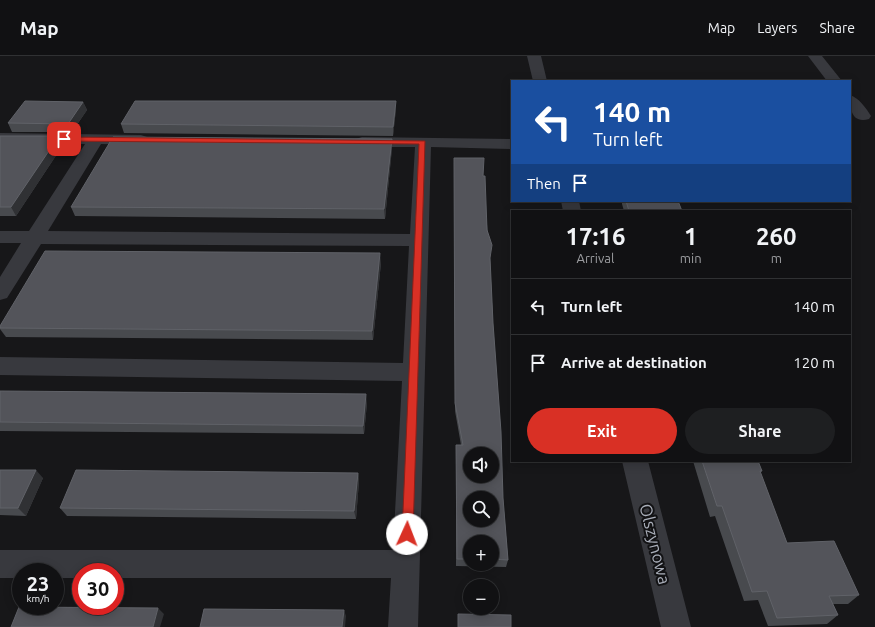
<!DOCTYPE html>
<html lang="en">
<head>
<meta charset="utf-8">
<style>
	:root { --surface:#111113; --page:#1e1f21; --text:#f1f3f6; --muted:#9c9da0; --line:#303133; --accent:#d93025 }
	body { margin:0; font-family:Ubuntu,sans-serif; background:var(--page); color:var(--text); height:100vh; display:flex; flex-direction:column; font-size:15px; white-space:nowrap }
	* { box-sizing:border-box; margin:0 }
	p { font-size:13px; color:var(--muted) }
	.icon { flex:none; width:22px; height:22px; fill:none; stroke:currentColor; stroke-width:2; stroke-linecap:round; stroke-linejoin:round }
	.map { position:relative; flex:1; overflow:hidden }
	.side { position:absolute; left:511px; top:154px; width:340px; height:252px; display:flex; flex-direction:column; background:var(--surface); border-radius:0px; box-shadow:0 2px 10px #0003,0 0 0 1px var(--line) }
	.side>* { flex:none }
	.top-card { position:absolute; left:511px; top:24px; width:340px; height:122px; border-radius:0px; box-shadow:0 2px 10px #0003,0 0 0 1px var(--line); background:#1a4fa0; color:#fff; overflow:hidden }
	.fabs { position:absolute; left:463px; top:391px; display:grid; gap:8px }
	.fabs a { display:grid; place-items:center; width:36px; height:36px; border-radius:50%; background:var(--surface); box-shadow:0 2px 10px #0003,0 0 0 1px var(--line); font-size:20px }
	.speed { position:absolute; left:12px; top:507px; display:flex; gap:8px; font-size:20px; font-weight:700; text-align:center }
	.speed>* { display:grid; place-content:center; width:52px; height:52px; border-radius:50%; background:var(--surface); box-shadow:0 2px 10px #0003,0 0 0 1px var(--line); line-height:1 }
	.speed small { font-size:10px; font-weight:400 }
	.speed .limit { border:6px solid #d22; background:#fff; color:#111 }
	.pin { position:absolute; display:grid; place-items:center; width:34px; height:34px; color:#fff; margin:-17px; border-radius:8px; box-shadow:0 2px 6px #0006 }
	.me { position:absolute; width:44px; margin:-22px; rotate:2deg; stroke-linejoin:round; filter:drop-shadow(0 0 3px #0008) }
	.turn { display:flex; align-items:center; gap:14px; height:84px; padding:0 16px; font-size:18px }
	.turn .icon { width:52px; height:52px; stroke-width:2.5 }
	.turn b { display:block; font-size:28px; line-height:34px }
	.then { display:flex; align-items:center; height:38px; padding:0 16px; background:#0003; gap:8px; font-size:15px }
	.eta { display:flex; justify-content:space-evenly; align-items:center; height:68px; text-align:center }
	.eta b { font-size:24px; font-weight:700; line-height:28px }
	.cta { display:flex; gap:8px; margin-top:auto; padding:8px 16px }
	.cta a { flex:1; height:46px; border-radius:24px; background:var(--accent); color:#fff; font-size:16px; font-weight:700; line-height:46px; text-align:center }
	.cta a+a { background:var(--page); color:var(--text) }
	ul { padding:0; list-style:none }
	li { display:flex; align-items:center; gap:12px; height:56px; padding:0 16px; border-top:1px solid var(--line) }
	li div { flex:1 }
	li b { display:block; font-size:15px }
	li em { font-style:normal }
	header { display:flex; align-items:center; gap:24px; box-sizing:border-box; height:56px; padding:0 20px; background:var(--surface); border-bottom:1px solid var(--line) }
	header strong { font-size:19px }
	nav { display:flex; gap:22px; margin-inline-start:auto; font-size:14px }
	.map>svg:first-child { display:block }
	.lines { fill:none; stroke-linecap:round; stroke-linejoin:round }
	.minor { fill:#38393e; fill-rule:evenodd }
	.wall { fill:#484a4e; fill-rule:evenodd }
	.shaded-wall { fill:#303134 }
	.building { fill:#53545a; stroke:#606268; fill-rule:evenodd }
	.route { fill:#d93025; stroke:#8d1f18 }
	.labels { text-anchor:middle; stroke-width:4; stroke-linejoin:round; paint-order:stroke }
	.near-street-label { font-size:17px; fill:#a9aeb9; stroke:#121214 }
</style>
</head>
<body>
<header>
<strong>Map</strong>
<nav><a>Map</a><a>Layers</a><a>Share</a></nav>
</header>
<div class="map">
<svg width="875" height="571" viewBox="0 0 875 571">
	<rect width="100%" height="100%" fill="#171719"/>
	<g class="lines">
		<path class="minor" d="M527,0H541L547,25H533Z
			M808,0H822L842,25H827Z
			M850,39C859,42 866,52 871,60L869,63C851,68 850,52 850,39Z
			M0,77L141,79L147,81L149,84L147,87L141,89L101,88L48,175L410,178L415,91H362L356,89L354,86L356,83L362,81L512,83V93L431,91L418,571H388L391,522H115V516H81V522H55V516H21V522H0V494H393L402,325L0,319V301L403,307L409,190L41,188L7,242L0,244V221L21,187H0V175H29L85,88L0,87Z
			M561,145H579L581,155H563Z
			M622,405H648L691,571H661Z"/>
	</g>
	<path class="wall" d="M83,46L87,54L72,76H12L8,67Z
		M396,53L393,80L124,77L121,68Z
		M0,80H59L63,89L16,160H0Z
		M392,92L385,163L75,160L71,151Z
		M454,111L483,120L490,204L493,267L503,442L508,504L506,511L456,510V389H461L455,355ZM470,486H492V508H470Z
		M622,145H678L682,155H624L622,148Z
		M381,207L373,284L6,281L0,273V270Z
		M0,335L367,347L364,378L0,375Z
		M693,405H758L762,415L760,417L787,487L859,539L848,548H833L838,559L827,568L768,570L758,544L744,545L715,460L710,461Z
		M0,414L43,422L26,460L0,459Z
		M358,417L359,425L356,463L67,460L60,452Z"/>
	<path class="shaded-wall" d="M396,45V53L393,80V71Z
		M83,46L87,54L72,76L68,68Z
		M59,80L63,89L16,160L11,151Z
		M392,83V92L385,163L384,153Z
		M380,197L381,207L373,284L372,275Z
		M366,338L367,347L364,378L363,370Z
		M36,414L43,422L26,460L18,452Z
		M358,417L359,425L356,463L354,455Z
		M158,552L164,558L160,571H153Z
		M344,554L346,560L345,571H342Z"/>
	<path class="building" d="M25,45L83,46L68,68L8,67Z
		M135,45H396L393,71L121,68Z
		M0,80H59L11,151H0Z
		M113,81L392,83L384,153L71,151Z
		M454,102H484L483,120H485L487,174L492,189L490,202L493,267L501,376L503,442L508,504L492,503V486H470V503H457L456,389H463L455,347ZM470,398H492V420H470ZM470,442H492V464H470Z
		M626,145H678L682,155H629Z
		M45,195L380,197L372,275L0,272V270Z
		M0,335L366,338L363,370L0,366Z
		M702,405H758L762,415H760L787,487L834,485L859,539L829,540L838,559L777,562L767,535L752,536L722,450H717Z
		M0,414H36L18,452H0Z
		M76,414L358,417L354,455L60,452Z
		M19,551L158,552L153,571H11Z
		M204,553L344,554L342,571H200Z
		M458,558L511,559V571H458Z"/>
	<path class="route" d="M64,81L425,85L413,478L411,482L407,484L403,482L402,478L419,88L61,85L60,83Z"/>
	<g class="labels">
		<g class="near-street-label">
			<text transform="translate(655 488) rotate(76)" y="6">Olszynowa</text>
		</g>
	</g>
</svg>
<div class="fabs">
<a><svg class="icon" aria-label="sound" viewBox="0 0 24 24"><path d="M4 9h4l5-4v14l-5-4H4zM17 9q2 3 0 6"/></svg></a>
<a><svg class="icon" aria-label="search" viewBox="0 0 24 24"><circle cx="10" cy="10" r="6"/><path d="M15 15l6 6"/></svg></a>
<a>+</a>
<a>−</a>
</div>
<div class="speed"><div>23<small>km/h</small></div><div class="limit">30</div></div>
<div class="pin" style="left:64px;top:83px;background:#d93025"><svg class="icon" aria-label="arrive" viewBox="0 0 24 24"><path d="M6 21V4h12l-3 4 3 4H6"/></svg></div>
<svg class="me" style="left:407px;top:478px" viewBox="-20 -20 40 40"><circle r="19" fill="#fff"/><path d="M0-13L10 11 0 6-10 11z" fill="#d93025"/></svg>
<div class="top-card">
<div class="turn"><svg class="icon" aria-label="left" viewBox="0 0 24 24"><path d="M17 20v-9H6M10 6l-5 5 5 5"/></svg><div><b>140 m</b>Turn left</div></div>
<div class="then">Then<svg class="icon" aria-label="arrive" viewBox="0 0 24 24"><path d="M6 21V4h12l-3 4 3 4H6"/></svg></div>
</div>
<section class="side">
<div class="eta">
<div><b>17:16</b><p>Arrival</p></div>
<div><b>1</b><p>min</p></div>
<div><b>260</b><p>m</p></div>
</div>
<ul>
<li><svg class="icon" aria-label="left" viewBox="0 0 24 24"><path d="M17 20v-9H6M10 6l-5 5 5 5"/></svg><div><b>Turn left</b></div><em>140 m</em></li>
<li><svg class="icon" aria-label="arrive" viewBox="0 0 24 24"><path d="M6 21V4h12l-3 4 3 4H6"/></svg><div><b>Arrive at destination</b></div><em>120 m</em></li>
</ul>
<div class="cta"><a>Exit</a><a>Share</a></div>
</section>
</div>
</body>
</html>
